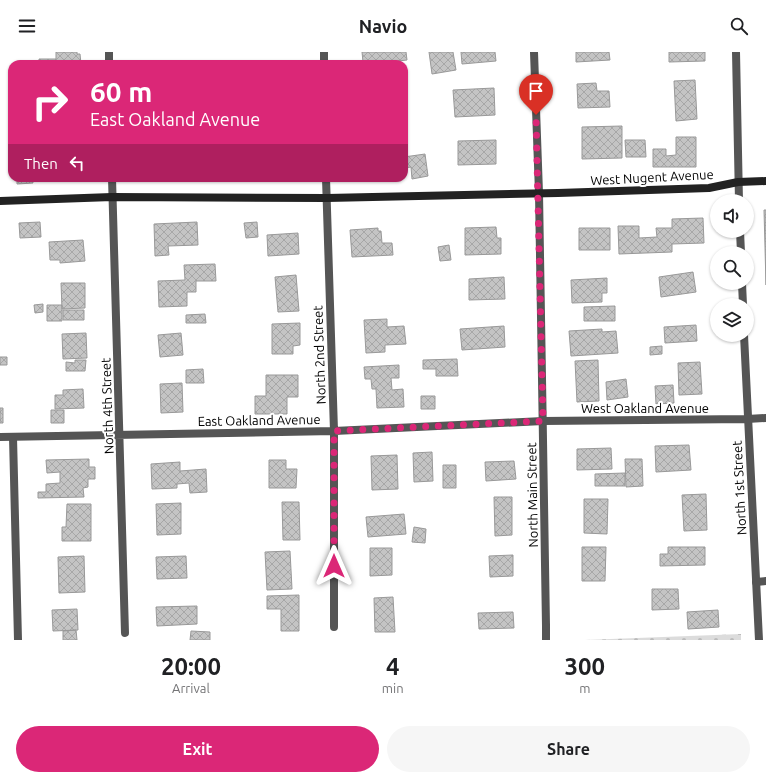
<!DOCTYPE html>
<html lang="en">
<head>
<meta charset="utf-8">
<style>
	:root { --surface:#fff; --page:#f6f6f6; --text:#202124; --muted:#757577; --accent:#db2777 }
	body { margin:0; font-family:Ubuntu,sans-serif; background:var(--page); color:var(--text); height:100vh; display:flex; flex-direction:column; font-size:15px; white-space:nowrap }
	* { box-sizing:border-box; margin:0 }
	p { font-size:13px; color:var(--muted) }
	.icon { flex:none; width:22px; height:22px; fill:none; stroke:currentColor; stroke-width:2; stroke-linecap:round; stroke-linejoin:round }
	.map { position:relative; height:588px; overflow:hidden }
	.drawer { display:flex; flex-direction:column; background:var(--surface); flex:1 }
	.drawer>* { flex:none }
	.top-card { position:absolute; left:8px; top:8px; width:400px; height:122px; border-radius:12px; box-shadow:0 1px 3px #0004; background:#db2777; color:#fff; overflow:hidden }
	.buttons { position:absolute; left:710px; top:142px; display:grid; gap:8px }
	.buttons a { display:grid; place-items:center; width:44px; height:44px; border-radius:50%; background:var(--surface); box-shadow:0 1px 3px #0004; font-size:20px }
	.pin { position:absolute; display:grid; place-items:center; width:34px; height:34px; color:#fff; margin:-41px -17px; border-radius:50% 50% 50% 0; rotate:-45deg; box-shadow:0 0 4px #0007 }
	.pin .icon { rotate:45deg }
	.me { position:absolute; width:44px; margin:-22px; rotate:0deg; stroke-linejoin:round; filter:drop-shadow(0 0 3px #0008) }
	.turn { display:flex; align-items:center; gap:14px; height:84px; padding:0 16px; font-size:18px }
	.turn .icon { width:52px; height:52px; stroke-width:2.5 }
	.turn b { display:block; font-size:28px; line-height:34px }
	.then { display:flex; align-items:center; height:38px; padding:0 16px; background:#0003; gap:8px; font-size:15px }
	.eta { display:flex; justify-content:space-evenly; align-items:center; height:68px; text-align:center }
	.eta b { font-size:24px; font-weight:700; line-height:28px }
	.button { display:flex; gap:8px; margin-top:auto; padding:8px 16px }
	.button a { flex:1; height:46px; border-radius:24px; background:var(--accent); color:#fff; font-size:16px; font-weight:700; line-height:46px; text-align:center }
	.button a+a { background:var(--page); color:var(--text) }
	header { display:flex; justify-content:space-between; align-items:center; height:52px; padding:0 16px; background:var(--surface); font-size:18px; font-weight:700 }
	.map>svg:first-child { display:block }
	.cemetery { fill:url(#cemetery-stones) }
	.building { fill:url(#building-cross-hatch); stroke:#999 }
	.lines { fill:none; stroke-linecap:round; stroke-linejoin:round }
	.lane { stroke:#555; stroke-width:8 }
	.street { stroke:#555; stroke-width:8 }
	.secondary { stroke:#222; stroke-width:8 }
	.route { stroke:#db2777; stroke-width:7; stroke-dasharray:0 12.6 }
	.labels { text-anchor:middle; stroke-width:4; stroke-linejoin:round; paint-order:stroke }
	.street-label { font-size:13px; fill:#000; stroke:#fff }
</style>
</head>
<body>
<header><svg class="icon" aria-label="menu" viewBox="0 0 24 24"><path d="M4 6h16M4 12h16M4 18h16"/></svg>Navio<svg class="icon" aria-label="search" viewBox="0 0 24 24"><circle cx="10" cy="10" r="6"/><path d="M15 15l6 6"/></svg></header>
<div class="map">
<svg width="766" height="588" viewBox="0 0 766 588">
	<defs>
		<pattern id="cemetery-stones" width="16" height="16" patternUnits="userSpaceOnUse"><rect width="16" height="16" fill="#dcdcdc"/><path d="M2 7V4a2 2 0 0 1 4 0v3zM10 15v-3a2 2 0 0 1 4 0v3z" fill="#bbb"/></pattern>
		<pattern id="building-cross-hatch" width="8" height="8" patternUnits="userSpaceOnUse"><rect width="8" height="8" fill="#c4c4c4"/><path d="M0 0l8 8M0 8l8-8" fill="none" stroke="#a7a7a7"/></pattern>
	</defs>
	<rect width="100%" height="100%" fill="#fff"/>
	<path class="cemetery" d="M741,582V588H585Z"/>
	<path class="building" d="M56,0H77V2H80L81,12H39V7H56Z
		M362,0H406L407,8L398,9L399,12H372L371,9L363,10Z
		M429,0H453L456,18L432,22Z
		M461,0H495L496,9L462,12Z
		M576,0H609L610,8L576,10Z
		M669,0H705V9L669,10Z
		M695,28L697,67L676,69L674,29Z
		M596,31L597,39H609L610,55L578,56L577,32Z
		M494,36L495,63L455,65L453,38Z
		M622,74V106L582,107V75Z
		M676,85H696V115H653V97H666V104L676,103Z
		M496,88V112L458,113V89Z
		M625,88H645L646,105H626Z
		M425,102L428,124L412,127L411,115L404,116V105Z
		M17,126H32L33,131L17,132Z
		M764,158H766V233Z
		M703,166L704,191L672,192V200L619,202L618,174H639V186L657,185L656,176H672V167Z
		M40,170L41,185L20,186L19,171Z
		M197,170L198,193L168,194L169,203L155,204L154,172Z
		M257,170L258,185L246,186L244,171Z
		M496,175L497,186H501V202L465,203V176Z
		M378,176V179H381L382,191H392L393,203L352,205L350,178Z
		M579,176H610V198H579Z
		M298,181L299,202L268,204L267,183Z
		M83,188L85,209L60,211V208H50L49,190Z
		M449,193L451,208L440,209L438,195Z
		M215,212L216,229H196V240H187V254L159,255L158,229L185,228L184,213Z
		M693,220L696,240L661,245L659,225Z
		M296,223L299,259L278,260L275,225Z
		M504,225L505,247L469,248V227Z
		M607,226V241H602V250L572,251L571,228Z
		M61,231H85V256L62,257Z
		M43,252V260L35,261L34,253Z
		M47,253H62V269H47Z
		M615,254V269H584V255Z
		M63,258H84V268H63Z
		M205,262L206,271H186V263Z
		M387,267V275L404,274L406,292L385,293V300L366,301L364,268Z
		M300,271V293L293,294V302H272V272Z
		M696,273L697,289L665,291L664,275Z
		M504,274L505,295L462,298L460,277Z
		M602,277V280L616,279L618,301L571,304L569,279Z
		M86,281L87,306L63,307L62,282Z
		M181,281L183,303L160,305L158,283Z
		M662,294V302L650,303V295Z
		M0,305H7V313H0Z
		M457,307L458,324H436V317H423V308Z
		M75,308H86L85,319H66V310L75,311Z
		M598,308L599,349L577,350L575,309Z
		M700,310L702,342L679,343L678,311Z
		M399,313V326H391L392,338L403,337L404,355L377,356L376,337H372L371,327H365L364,315Z
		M203,317L204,331H186V318Z
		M266,323H298V345H287V362H255V344H266Z
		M626,327L628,345L607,348L606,330Z
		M182,331L183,360L161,361L160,332Z
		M673,333L674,351L656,352L655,334Z
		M83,337L84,356L55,357V343H63V338Z
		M421,344H435V357H421Z
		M0,356H3V371H0Z
		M51,358H64V371H51Z
		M689,393L691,418L656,420L655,394Z
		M611,396L612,417L577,418V397Z
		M432,400L433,429L414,430L413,401Z
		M397,403L398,437L372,438L371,404Z
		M89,407V415H95V427H88V435L83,436L84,445L38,446V440H46V432L60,431V420L47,421L46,408Z
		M625,407H642L643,434L626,435Z
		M269,408H286V417H297L296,436H269Z
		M514,409L516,427L486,429L485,410Z
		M180,410V419L206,417L207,440L190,441L189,431L177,432V436L152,437L151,412Z
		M443,413H456V436H443Z
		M625,421V434H595V422Z
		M706,442L707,478L684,479L682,443Z
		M494,445H512V483L495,484Z
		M584,447H608L607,482L584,481Z
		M282,450H299L300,488H283Z
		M181,451V482L157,483L156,452Z
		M67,452H91V489H62V475H66Z
		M404,462L406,482L368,485L366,465Z
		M414,475L426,477L425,491L412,490Z
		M582,495H606L605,529H582Z
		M668,495H705V513L660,514V502H668Z
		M370,496H392V523L370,524Z
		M290,499L292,537L267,538L265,500Z
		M513,503V524L490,525L489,504Z
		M84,504L85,540L59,541L58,505Z
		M186,504L187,526L157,527L156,505Z
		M652,537H678L679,557L652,558Z
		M299,543V579H281V557H267V544Z
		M393,545L395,580H375L374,546Z
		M197,554V572L157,574L156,555Z
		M77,557L78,578L53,579L52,558Z
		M718,558L719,575L688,577L687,560Z
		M513,560L514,576L479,577L478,561Z
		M76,578L77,588H63V579Z
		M191,579L210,580V588H190Z"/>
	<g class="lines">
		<path class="lane" d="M747,367L766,366
			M13,385L18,588
			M756,530L766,529
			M546,574V588"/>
		<path class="street" d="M109,0V12
			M324,0V12
			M534,0L539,141L546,574
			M736,0L739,149
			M112,126L125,581
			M326,126L334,379V575
			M740,179L741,201
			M742,231L743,253
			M744,283L759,588
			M0,385L334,379L543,369L747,367"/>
		<path class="secondary" d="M0,149L112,145L327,146L558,141L709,136L738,130L766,129"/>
	</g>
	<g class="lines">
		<path class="route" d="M334,514V379L543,369L536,63"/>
	</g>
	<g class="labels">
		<g class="street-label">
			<text transform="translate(652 125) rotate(-3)" y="5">West Nugent Avenue</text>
			<text transform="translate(319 303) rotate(-92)" y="5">North 2nd Street</text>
			<text transform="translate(107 354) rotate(-92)" y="5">North 4th Street</text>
			<text x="645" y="361">West Oakland Avenue</text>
			<text transform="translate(259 368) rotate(-1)" y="5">East Oakland Avenue</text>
			<text transform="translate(739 436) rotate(-93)" y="5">North 1st Street</text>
			<text transform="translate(532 443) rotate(-91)" y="5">North Main Street</text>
		</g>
	</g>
</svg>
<div class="buttons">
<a><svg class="icon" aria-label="sound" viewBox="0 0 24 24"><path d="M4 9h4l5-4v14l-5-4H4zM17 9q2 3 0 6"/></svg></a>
<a><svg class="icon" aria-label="search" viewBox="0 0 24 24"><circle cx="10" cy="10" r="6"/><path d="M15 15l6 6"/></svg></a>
<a><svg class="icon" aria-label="layers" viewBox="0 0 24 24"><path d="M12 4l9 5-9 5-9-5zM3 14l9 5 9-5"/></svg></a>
</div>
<div class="pin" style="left:536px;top:63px;background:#d93025"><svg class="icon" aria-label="arrive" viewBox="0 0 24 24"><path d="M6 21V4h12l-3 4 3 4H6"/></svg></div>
<svg class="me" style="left:334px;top:514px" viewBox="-20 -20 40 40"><path d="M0-17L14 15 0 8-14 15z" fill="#db2777" stroke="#fff" stroke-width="4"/></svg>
<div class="top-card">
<div class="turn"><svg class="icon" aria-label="right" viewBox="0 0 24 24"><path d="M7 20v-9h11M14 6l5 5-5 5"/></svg><div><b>60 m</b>East Oakland Avenue</div></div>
<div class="then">Then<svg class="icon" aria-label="left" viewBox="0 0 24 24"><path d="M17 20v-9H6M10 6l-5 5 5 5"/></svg></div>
</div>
</div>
<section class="drawer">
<div class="eta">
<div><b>20:00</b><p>Arrival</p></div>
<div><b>4</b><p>min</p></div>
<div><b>300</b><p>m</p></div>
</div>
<div class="button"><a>Exit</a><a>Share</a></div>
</section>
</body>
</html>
